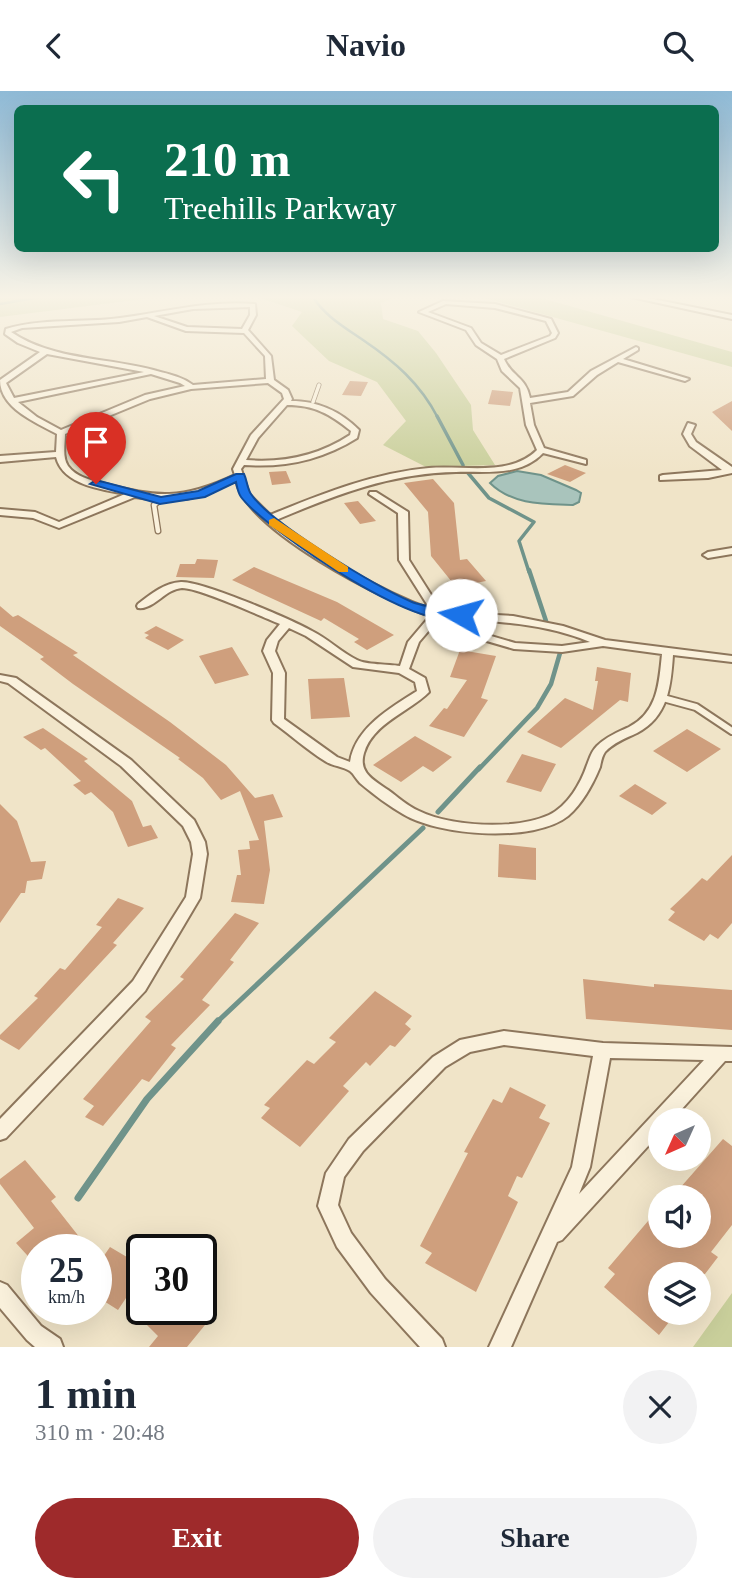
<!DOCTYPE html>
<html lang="en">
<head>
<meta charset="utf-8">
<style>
	:root { --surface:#fff; --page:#f2f2f3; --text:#1f2937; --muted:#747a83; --accent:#9e2a2b }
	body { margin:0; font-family:Georgia,serif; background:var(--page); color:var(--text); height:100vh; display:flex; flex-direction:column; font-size:26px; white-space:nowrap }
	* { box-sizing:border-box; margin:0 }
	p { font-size:23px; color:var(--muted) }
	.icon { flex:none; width:38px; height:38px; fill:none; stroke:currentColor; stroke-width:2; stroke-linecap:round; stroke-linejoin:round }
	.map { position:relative; height:1256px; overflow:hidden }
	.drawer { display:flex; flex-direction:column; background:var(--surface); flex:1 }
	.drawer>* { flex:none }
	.banner { position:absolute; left:14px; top:14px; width:705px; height:147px; border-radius:10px; box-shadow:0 7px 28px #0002; background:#0b6e4f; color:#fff; overflow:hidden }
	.needle { width:46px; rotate:225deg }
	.fabs { position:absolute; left:648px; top:1017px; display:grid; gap:14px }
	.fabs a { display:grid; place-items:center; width:63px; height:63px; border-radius:50%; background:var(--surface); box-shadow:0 7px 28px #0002; font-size:35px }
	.speed { position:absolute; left:21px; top:1143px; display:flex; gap:14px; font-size:35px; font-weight:700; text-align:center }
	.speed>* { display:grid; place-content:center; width:91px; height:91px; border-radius:50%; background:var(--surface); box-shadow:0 7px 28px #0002; line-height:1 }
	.speed small { font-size:18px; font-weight:400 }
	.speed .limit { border:4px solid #111; border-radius:10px; background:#fff; color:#111 }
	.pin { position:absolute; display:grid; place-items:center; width:60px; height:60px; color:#fff; margin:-72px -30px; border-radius:50% 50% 50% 0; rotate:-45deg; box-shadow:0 0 7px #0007 }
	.pin .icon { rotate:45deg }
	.me { position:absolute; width:77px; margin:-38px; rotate:277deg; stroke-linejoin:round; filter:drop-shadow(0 0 5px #0008) }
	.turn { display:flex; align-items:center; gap:24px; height:147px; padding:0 35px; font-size:32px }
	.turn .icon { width:91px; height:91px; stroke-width:2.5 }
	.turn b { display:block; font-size:49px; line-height:60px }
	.round { display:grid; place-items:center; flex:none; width:74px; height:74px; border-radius:37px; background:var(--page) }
	.headline { display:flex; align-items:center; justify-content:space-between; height:119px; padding:0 35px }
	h1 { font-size:42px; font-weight:700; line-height:52px }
	.button { display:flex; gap:14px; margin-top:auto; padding:14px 35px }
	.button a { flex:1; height:80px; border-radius:42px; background:var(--accent); color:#fff; font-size:28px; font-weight:700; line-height:80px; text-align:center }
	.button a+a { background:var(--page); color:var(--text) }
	header { display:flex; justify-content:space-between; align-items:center; height:91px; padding:0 35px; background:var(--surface); font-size:32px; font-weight:700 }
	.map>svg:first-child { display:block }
	.green { fill:#c9cf9b }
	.water { fill:#a9c4bc; stroke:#6f938a; stroke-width:2 }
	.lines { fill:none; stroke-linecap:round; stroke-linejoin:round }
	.stream-far4 { stroke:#6f938a; stroke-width:2.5 }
	.stream-far3 { stroke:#6f938a; stroke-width:3.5 }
	.stream-far2 { stroke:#6f938a; stroke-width:4.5 }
	.stream-far1 { stroke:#6f938a; stroke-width:5 }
	.stream { stroke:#6f938a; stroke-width:7 }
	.building { fill:#cf9f7d }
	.service-far2-casing { stroke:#8d765c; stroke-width:5 }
	.service-far1-casing { stroke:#8d765c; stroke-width:7 }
	.service-casing { stroke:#8d765c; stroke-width:10 }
	.minor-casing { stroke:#8d765c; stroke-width:4 }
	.service-far2 { stroke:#faf1dc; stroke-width:3.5 }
	.service-far1 { stroke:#faf1dc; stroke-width:4.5 }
	.service { stroke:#faf1dc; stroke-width:6 }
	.minor { fill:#faf1dc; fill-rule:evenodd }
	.route { fill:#1a73e8; stroke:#114b97; stroke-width:2 }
	.slow { fill:#f59e0b }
</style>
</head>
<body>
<header><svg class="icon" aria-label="back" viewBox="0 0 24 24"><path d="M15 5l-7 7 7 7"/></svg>Navio<svg class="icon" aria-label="search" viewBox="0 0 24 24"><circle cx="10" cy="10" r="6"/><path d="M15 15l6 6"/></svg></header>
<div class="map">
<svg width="732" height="1256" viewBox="0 0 732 1256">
	<rect width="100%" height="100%" fill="#f0e4c8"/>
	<path class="green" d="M0,206H159L0,226Z
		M257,206H395L381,212L383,228L418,240L436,262L471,314L473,339L495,374L426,376L383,354L406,330L377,291L329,270L292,235L302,221Z
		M481,206H538L732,261V276Z
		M732,1202V1256H693Z"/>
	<path class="water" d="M517,380L541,384L576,399L581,402L579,411L573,414C544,413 512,414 490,392L498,385Z"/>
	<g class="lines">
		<path class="stream-far4" d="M313,206C325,225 344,236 363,249C394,270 420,292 438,327
			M0,213L40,206"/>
		<path class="stream-far3" d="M437,325L463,374
			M468,382L489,407L534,431L519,450L529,481"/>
		<path class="stream-far2" d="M529,479L546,530
			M479,678L537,617L551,593L560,562"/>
		<path class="stream-far1" d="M438,721L480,676
			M216,932L423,737"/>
		<path class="stream" d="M78,1107L147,1008L218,930"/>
	</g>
	<path class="building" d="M350,290L368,291L361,305L342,304Z
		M492,299L513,301L510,315L488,313Z
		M732,310V340L712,321Z
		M565,374L586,382L570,391L547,383Z
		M286,380L291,392L272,394L269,381Z
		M433,388L454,412L460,469L467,468L486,490L456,496L431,465L428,421L404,392Z
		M358,410L376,430L360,433L344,412Z
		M197,468L218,469L214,487L176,486L180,473H195Z
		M254,476L337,511L394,544L367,559L354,551L359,548L324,527L321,530L232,489Z
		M0,515L13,526L18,524L78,562L73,564L170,631L226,674L255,707L273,703L283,726L264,730L270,779L264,813L231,811L237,784H241L238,759L250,758L249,750L259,749L240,700L221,709L203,687L178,668L180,667L73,593L40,568L44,566L0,535Z
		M156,535L184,549L168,559L145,547L149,544L144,542Z
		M232,556L249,584L215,593L199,565Z
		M460,559L496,565L481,607L488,609L464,646L429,635L444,617L447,618L467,589L450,586Z
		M597,576L631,582L628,611L620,609L561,657L527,641L565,607L593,619L598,590H595Z
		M344,587L350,626L311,628L308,588Z
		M43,637L88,668L84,670L132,710L143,736L151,734L158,747L128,756L113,721L91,701L85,704L73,694L81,690L45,657L41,659L23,646Z
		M687,638L721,658L687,681L653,660Z
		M415,645L452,666L433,681L423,675L401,691L373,674Z
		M522,663L556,673L541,701L506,691Z
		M635,693L667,712L652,724L619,705Z
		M0,713L17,730L31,771L46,770L42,788L27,790L25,802H21L0,832Z
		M499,753L536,757V789L498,786Z
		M732,764V832L718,848L710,843L704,850L668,829L675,821L670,818L687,802L702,787L707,790Z
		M118,807L144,817L113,852L117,854L19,959L0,948V944L38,907L34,905L60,877L65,879L102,836L96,834Z
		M235,822L259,832L230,869L234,871L202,909L210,914L171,954L176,957L149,991L142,988L103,1035L85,1026L94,1015L83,1008L151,930L145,926L184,888L180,886Z
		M583,888L654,896V893L732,899V939L586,928Z
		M375,900L412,925L405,933L411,938L395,956L390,954L370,975L366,971L343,995L349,1000L300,1056L261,1027L270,1017L264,1014L307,969L314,973L336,951L329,947Z
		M510,996L546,1014L539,1027L550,1032L522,1087L517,1085L508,1105L518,1111L476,1201L425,1172L432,1162L420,1155L468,1062L464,1061L493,1008L502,1012Z
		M723,1048L732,1055V1134L711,1161L718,1166L705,1183H660V1222H676L659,1244L604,1196L615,1183L608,1177L660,1116V1144H698V1106H672Z
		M25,1069L56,1106L51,1110L84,1152L76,1158H37V1175L16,1152L34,1137L0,1093V1088Z
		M110,1156L142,1175V1218L126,1207L118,1219L96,1205V1176Z
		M160,1218H189L205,1234L187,1256H149L158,1245L146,1233Z"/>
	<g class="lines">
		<g class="service-far2-casing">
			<path id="service-far2" d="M313,311L319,294"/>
		</g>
		<g class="service-far1-casing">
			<path id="service-far1" d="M158,440L154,414L160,409"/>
		</g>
		<g class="service-casing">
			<path id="service" d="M663,607L696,616L732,640"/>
		</g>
		<g class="minor-casing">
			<path id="minor" d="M631,206H643L732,224V228Z
				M443,210L495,213L551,228L558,242L555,247L504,268C512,286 526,286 530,307L568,301L591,280L636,256L638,257V259L623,268L689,288L685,290L618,271L597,284L573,305L530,312L534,334L544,357L586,369V373L543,362C520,386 487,380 456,381C391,382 335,404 276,429C317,463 380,500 430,518L399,469L398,422L369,403L370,401H376L408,421L409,469L442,521L513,525L563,535L605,549L732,565V571L673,564C671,595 668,626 637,642C626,647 613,652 605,661C602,665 601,671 600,676C593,693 582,713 568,725C534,752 439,745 403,723C389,715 373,703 360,692C356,688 354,683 350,680C342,675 332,675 325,670C307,659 291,644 274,632L272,629L273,582L263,560L267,549L280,533C260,525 200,497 182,497C165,498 154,519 138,517L137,515L138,513C151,503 164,492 181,491C202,490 290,528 312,540C328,548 341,561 357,569C366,574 388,573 400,575L408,551L430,525C383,509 248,440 236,390L205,403L186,408L156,409L135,406L59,437L33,427L0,424V418L35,421L59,431L125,403C101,398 63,394 56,366L0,371V365L56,361L57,343C35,331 0,317 0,289L40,261L18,252L5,243L6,238C42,227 82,232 120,227C165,221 209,209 255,213L256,224L248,239L271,265L274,289L288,299L292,308L291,310C318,310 340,320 359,339L357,347C322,369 285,377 244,374L241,378L249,403L270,424C322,403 373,382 429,377C464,374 510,386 537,359L526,334L520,297L502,280L497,268L476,254L466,239L419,221ZM446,213L495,217L546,230L552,242L550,245L501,264L481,252L471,237L428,221ZM250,216V224L242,238L187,236L154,225L193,218ZM147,226L186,240L244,242L265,265L266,288L193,294C182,286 169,283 157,280C108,266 54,270 11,241L22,237L119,231ZM47,263L144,281L14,307L6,292ZM151,283L180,292L185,295L145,304L61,339L37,326L18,311ZM268,292L282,302L284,308L251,344L233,378L235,384C182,409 157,407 102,392C91,389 76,386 68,375C62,366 65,353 65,343L150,308L191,298ZM287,314C314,314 330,323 351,340L350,344C318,365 284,372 246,369L258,347ZM447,528C496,530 544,532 590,551L562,555L515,552L450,533ZM437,530L442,537L514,558L562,561L603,555L662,563C659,592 658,621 629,636C618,641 606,646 597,655C591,661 590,667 587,674C581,692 568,715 549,724C516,739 452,736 419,720C407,715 398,706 388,699C374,689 358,682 364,662C373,632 409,621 429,601L425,587L409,578L419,551ZM289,537L306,545L353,576L399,582L415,591L417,600C390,617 355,637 350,671L337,666L284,628L285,582L275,560L278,550Z
				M688,332L695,334L691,343L696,351L732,376V382L708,387L660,389V385L663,384L722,379L690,355L683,343Z
				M732,457V463L708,467L703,464L708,461Z
				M0,584L16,587L131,669L194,729L205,751L207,763L200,807L145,900L6,1047L0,1049V1028L133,890L186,806L193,763L191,751L183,735L121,675L8,592L0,590Z
				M504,940L603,952L732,956V970H725L672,1029H660V1042L562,1149L557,1151L511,1256H489L572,1076L593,965L504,954L470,961L445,976L363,1060L344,1086L338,1114L351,1142L385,1188L442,1248L445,1256H420L371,1202L337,1156L318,1115L326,1082L349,1048L433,966L460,949ZM610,967L704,969L579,1103L590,1076Z
				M0,1191L7,1194L41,1235L60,1248L63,1256H35L27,1249L0,1217Z"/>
		</g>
		<use href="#service-far2" class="service-far2"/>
		<use href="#service-far1" class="service-far1"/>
		<use href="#service" class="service"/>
		<use href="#minor" class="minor"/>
	</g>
	<linearGradient id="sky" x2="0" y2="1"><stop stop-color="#8fbad6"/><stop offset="0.54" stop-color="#f8f3e6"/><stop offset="1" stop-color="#f8f3e6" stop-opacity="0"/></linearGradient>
	<rect width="732" height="382" fill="url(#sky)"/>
	<path class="route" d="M236,383H244C247,389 247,397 251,403C270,432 377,496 412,511C426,517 462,519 468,524C434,555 265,438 241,406C238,402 237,396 236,391L205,406L160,413L90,393L96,389L161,406L198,400Z"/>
	<path class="slow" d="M274,427L348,476V481H339L269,434V429Z"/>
</svg>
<div class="fabs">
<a><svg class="needle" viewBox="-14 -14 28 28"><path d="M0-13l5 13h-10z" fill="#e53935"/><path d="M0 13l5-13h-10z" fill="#747a83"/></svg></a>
<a><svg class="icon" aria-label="sound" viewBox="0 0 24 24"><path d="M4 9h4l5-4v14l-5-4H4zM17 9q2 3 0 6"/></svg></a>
<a><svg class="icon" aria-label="layers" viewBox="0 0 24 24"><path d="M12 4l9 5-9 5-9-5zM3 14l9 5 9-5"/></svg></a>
</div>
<div class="speed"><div>25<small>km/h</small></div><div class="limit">30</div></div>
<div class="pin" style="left:96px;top:393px;background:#d93025"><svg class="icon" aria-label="arrive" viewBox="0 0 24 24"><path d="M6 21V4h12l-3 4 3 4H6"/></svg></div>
<svg class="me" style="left:461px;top:524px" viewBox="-20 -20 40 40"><circle r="19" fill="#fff"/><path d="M0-13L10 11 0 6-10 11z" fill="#1a73e8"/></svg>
<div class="banner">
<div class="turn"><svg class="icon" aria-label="left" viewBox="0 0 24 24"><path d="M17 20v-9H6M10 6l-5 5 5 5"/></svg><div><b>210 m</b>Treehills Parkway</div></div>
</div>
</div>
<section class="drawer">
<div class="headline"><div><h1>1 min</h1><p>310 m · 20:48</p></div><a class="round"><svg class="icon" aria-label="close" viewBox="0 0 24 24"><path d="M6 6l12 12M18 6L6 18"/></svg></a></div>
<div class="button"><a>Exit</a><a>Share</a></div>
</section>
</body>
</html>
